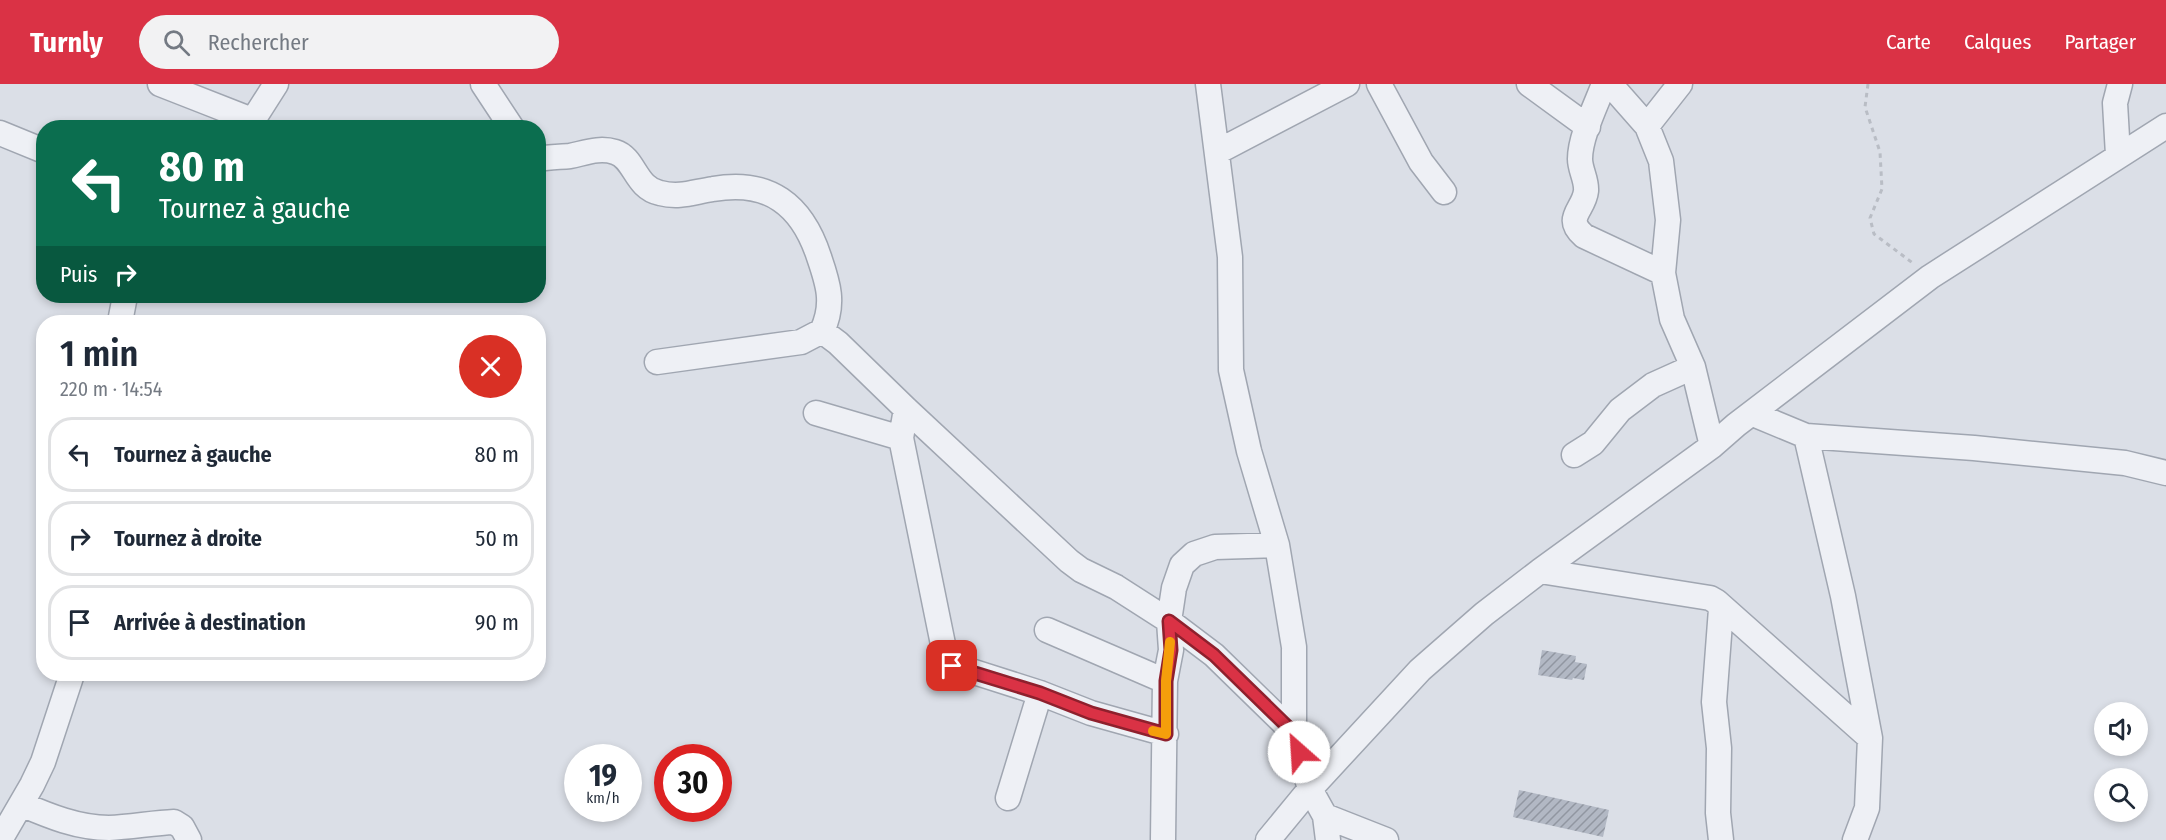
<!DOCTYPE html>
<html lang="fr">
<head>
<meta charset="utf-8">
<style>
	:root { --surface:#fff; --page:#f2f2f3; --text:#1f2937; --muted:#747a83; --line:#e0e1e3; --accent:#da3245 }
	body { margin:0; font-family:"Fira Sans Condensed",sans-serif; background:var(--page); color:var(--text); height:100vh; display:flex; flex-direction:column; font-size:22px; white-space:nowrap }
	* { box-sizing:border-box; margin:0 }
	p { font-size:20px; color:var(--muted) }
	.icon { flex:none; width:33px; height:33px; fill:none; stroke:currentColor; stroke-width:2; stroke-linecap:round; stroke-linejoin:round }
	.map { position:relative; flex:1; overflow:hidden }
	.side { position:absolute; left:36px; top:231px; width:510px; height:366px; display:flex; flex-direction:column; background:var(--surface); border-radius:24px; box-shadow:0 3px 9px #0003 }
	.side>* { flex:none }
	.top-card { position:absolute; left:36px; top:36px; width:510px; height:183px; border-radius:24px; box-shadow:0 3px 9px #0003; background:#0b6e4f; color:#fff; overflow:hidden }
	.fabs { position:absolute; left:2094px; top:618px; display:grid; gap:12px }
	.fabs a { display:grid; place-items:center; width:54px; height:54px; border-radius:50%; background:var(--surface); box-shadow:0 3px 9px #0003; font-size:30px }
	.speed { position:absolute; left:564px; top:660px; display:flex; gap:12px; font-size:30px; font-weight:700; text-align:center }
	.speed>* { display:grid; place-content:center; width:78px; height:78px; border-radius:50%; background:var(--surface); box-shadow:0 3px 9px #0003; line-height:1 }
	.speed small { font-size:15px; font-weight:400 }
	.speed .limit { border:9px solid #d22; background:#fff; color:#111 }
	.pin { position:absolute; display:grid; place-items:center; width:51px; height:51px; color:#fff; margin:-26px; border-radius:12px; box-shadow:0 3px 9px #0006 }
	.me { position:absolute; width:66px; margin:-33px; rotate:334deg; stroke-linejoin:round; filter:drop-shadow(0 0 4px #0008) }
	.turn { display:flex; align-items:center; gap:21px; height:126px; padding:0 24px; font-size:27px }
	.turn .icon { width:78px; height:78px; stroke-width:2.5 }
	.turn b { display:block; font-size:42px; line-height:51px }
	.then { display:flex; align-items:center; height:57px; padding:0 24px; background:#0003; gap:12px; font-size:22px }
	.round { display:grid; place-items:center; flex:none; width:63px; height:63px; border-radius:32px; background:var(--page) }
	.summary { display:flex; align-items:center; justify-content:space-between; height:102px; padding:0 24px }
	h1 { font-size:36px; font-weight:600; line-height:45px }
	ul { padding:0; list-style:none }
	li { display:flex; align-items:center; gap:18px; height:75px; margin:0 12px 9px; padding:0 12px; border:3px solid var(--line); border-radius:24px }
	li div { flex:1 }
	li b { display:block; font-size:22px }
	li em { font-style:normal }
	header { display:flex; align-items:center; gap:36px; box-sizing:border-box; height:84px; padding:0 30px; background:var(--accent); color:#fff }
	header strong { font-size:28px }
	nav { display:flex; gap:33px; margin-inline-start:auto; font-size:21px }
	.search { width:420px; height:54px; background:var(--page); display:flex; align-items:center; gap:15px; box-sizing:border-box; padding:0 21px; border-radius:33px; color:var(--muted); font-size:22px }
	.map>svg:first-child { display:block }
	.building { fill:url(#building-hatch) }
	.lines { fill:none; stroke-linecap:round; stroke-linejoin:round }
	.minor-casing { stroke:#a0a6b1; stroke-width:27 }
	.path { stroke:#b9bdc5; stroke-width:3; stroke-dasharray:4.5 4.5; stroke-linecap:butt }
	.minor { stroke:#eef0f5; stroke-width:24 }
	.route-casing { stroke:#8e202d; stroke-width:15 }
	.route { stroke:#da3245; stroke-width:10 }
	.slow { stroke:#f59e0b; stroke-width:10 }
</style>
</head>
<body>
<header>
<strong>Turnly</strong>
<div class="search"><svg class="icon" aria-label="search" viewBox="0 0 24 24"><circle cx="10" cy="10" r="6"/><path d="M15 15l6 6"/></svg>Rechercher</div>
<nav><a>Carte</a><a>Calques</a><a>Partager</a></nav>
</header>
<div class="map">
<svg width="2166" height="756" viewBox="0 0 2166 756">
	<defs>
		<pattern id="building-hatch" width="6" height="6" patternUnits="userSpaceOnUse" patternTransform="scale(1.5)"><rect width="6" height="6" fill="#b2b8c4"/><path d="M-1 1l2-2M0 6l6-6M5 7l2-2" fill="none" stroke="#9196a1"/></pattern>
	</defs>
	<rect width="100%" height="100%" fill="#dbdfe7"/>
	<path class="building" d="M1542,566L1576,572L1575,578L1587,580L1584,596L1573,594L1572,596L1538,591Z
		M1519,706L1609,726L1603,753L1513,733Z"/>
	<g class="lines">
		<g class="minor-casing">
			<path id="minor" d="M160,0L252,36
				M483,0L512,44
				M1208,0L1230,173L1231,286L1249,367L1277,461L1294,563V649L1310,705L1325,732L1328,756
				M1379,0L1421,78L1444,108
				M1529,0L1588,43
				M1604,0C1596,21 1580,53 1580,75C1580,86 1587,96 1586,107C1584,126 1563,134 1584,152L1663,189
				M1610,0L1647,42L1661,77L1668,136L1663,189L1672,235L1693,283L1712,362
				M1647,42L1680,0
				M248,44L276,0
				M0,49L44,67
				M1217,68L1347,0
				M2118,71L2115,19L2120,0
				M538,75C549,73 560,73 570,72C585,69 599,63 615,68C635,74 635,104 660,109C680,114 693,108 713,105C769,95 802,121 819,173C828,199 835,220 822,247
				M120,238L125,212
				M657,278L801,258L822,247L838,259L906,325L1069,477L1081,486L1116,503L1169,537L1214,571L1294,649
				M906,325L901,354L946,575L949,580L1040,609L1091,629L1166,650
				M816,329L901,354
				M1753,330L1806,352L1974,364L2125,379L2166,389
				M1806,352L1843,512L1870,654
				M1574,371L1593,359L1620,326L1653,301L1693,283
				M1540,487L1710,514L1717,518L1721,525L1714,618L1719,664L1718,729L1721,756
				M1717,518L1870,654L1867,724L1855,756
				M1047,546L1165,597
				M1008,714L1040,609
				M21,720C49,732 78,744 109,744C131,743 153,739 174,738L182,743L189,756
				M1325,732L1386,756
				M0,756L32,701L43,678L72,590
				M1163,756L1165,597L1171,566L1169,537L1174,504L1182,481L1194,470L1215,463L1277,461
				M1268,756L1310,705L1420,586L1484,530L1540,487L1712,362L1736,341L1930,193L2166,42"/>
		</g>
		<path class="path" d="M1868,0L1865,23L1880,68L1882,105L1870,134L1874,150L1914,180"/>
		<use href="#minor" class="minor"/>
	</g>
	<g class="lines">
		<g class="route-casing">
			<path id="route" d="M952,582L1040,609L1091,629L1166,650V597L1171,566L1169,537L1214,571L1294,649L1299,668"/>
		</g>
		<use href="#route" class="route"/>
		<path class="slow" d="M1153,647L1166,650V597L1170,558"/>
	</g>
</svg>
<div class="fabs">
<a><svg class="icon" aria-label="sound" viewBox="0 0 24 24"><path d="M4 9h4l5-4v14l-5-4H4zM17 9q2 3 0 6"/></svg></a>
<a><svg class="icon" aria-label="search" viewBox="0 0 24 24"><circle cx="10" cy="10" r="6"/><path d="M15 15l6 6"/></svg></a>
</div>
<div class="speed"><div>19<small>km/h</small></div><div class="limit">30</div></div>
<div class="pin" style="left:952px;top:582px;background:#d93025"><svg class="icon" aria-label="arrive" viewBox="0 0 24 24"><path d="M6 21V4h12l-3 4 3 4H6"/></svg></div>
<svg class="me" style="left:1299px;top:668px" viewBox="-20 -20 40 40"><circle r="19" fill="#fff"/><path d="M0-13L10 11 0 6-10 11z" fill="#da3245"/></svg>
<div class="top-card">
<div class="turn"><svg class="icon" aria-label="left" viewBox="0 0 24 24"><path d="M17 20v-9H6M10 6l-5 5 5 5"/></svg><div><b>80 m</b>Tournez à gauche</div></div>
<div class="then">Puis<svg class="icon" aria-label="right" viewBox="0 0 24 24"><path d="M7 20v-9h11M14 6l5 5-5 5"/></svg></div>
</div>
<section class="side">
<div class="summary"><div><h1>1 min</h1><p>220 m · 14:54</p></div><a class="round" style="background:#d93025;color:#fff"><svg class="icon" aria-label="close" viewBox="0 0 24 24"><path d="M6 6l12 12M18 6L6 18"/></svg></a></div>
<ul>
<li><svg class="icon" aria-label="left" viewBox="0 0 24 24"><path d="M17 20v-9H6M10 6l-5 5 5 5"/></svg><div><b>Tournez à gauche</b></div><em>80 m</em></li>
<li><svg class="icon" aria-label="right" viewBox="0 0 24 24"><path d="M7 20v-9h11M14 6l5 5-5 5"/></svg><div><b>Tournez à droite</b></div><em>50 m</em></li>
<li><svg class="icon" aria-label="arrive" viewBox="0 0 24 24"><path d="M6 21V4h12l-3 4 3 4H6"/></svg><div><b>Arrivée à destination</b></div><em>90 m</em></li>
</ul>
</section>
</div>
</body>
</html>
